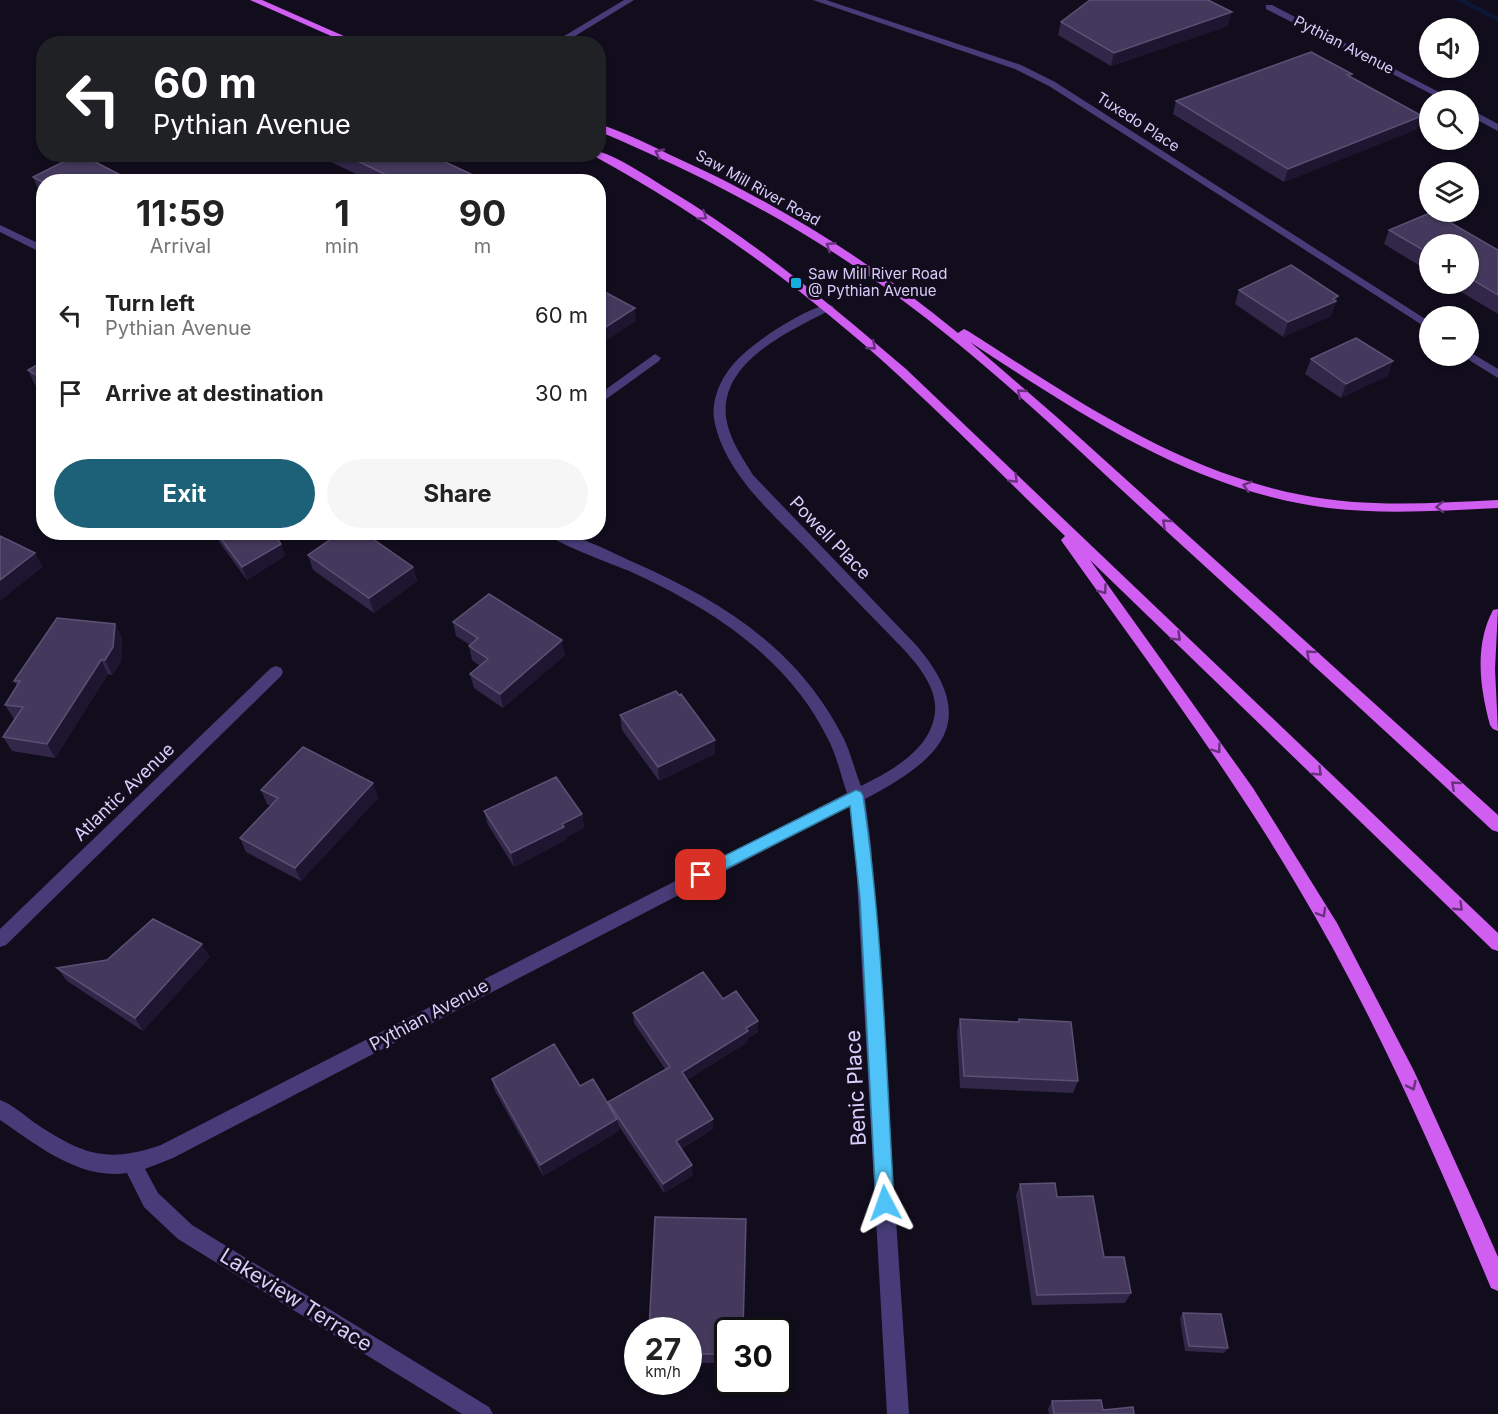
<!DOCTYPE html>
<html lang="en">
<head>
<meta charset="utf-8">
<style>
	:root { --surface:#fff; --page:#f6f6f6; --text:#222; --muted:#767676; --accent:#1c6177 }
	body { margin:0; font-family:Inter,sans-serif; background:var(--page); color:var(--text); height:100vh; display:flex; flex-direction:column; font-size:22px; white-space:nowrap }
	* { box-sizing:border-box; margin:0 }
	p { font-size:20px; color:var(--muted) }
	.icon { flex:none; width:33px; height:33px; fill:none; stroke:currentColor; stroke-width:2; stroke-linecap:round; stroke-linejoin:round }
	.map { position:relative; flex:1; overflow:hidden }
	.sheet { position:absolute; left:36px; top:174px; width:570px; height:366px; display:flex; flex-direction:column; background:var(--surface); border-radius:24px; box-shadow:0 2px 4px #0004 }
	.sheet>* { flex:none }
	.hud { position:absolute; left:36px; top:36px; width:570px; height:126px; border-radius:24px; box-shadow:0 2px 4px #0004; background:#202124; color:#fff; overflow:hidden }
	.buttons { position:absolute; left:1419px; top:18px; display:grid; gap:12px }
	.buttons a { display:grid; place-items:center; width:60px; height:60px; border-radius:50%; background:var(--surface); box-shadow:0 2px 4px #0004; font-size:30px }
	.speed { position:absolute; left:624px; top:1317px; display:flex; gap:12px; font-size:30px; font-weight:700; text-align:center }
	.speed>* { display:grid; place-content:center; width:78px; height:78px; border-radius:50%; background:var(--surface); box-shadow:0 2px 4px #0004; line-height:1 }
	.speed small { font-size:15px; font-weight:400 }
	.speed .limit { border:3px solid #111; border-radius:9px; background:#fff; color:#111 }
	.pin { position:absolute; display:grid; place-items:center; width:51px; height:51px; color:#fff; margin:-26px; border-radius:12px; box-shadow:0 3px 9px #0006 }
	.me { position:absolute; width:66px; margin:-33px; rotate:356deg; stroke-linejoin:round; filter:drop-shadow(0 0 4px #0008) }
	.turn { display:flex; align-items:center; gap:21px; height:126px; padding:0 18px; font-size:27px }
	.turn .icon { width:78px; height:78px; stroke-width:2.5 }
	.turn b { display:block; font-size:42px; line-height:51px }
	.eta { display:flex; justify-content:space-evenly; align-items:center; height:102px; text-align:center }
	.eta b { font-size:36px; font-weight:700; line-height:42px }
	.cta { display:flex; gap:12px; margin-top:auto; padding:12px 18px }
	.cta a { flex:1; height:69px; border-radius:36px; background:var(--accent); color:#fff; font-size:24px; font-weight:700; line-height:69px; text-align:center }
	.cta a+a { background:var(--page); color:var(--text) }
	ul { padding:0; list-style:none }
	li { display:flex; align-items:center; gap:18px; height:78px; padding:0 18px }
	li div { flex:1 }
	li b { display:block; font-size:22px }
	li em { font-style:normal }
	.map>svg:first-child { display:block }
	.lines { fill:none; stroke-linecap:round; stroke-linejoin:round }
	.stream { fill:#0d1636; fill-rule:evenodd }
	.minor { fill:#473c78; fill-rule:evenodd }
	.major { fill:#cf5ef1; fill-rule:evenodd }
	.wall { fill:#332749 }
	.shaded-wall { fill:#1e1530 }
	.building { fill:#44395c; stroke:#5c5075; stroke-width:1.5 }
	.oneway { stroke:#67317c }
	.route { fill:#4fc3f7; stroke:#337fa1; stroke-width:1.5 }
	.poi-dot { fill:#14afe0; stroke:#120d1d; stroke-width:2 }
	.labels { text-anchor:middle; stroke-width:6; stroke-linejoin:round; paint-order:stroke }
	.far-street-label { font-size:15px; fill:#d9cdfb; stroke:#120d1d }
	.far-poi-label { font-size:15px; fill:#d9cdfb; stroke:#120d1d; text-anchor:start }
	.street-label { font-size:18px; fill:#d9cdfb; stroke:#120d1d }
	.near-street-label { font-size:21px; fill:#d9cdfb; stroke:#120d1d }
</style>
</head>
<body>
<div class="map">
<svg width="1498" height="1414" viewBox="0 0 1498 1414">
	<rect width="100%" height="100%" fill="#120d1d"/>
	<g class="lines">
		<path class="stream" d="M1456,0H1466L1498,17V22Z"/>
		<path class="minor" d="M624,0H634L562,44H551Z
			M813,0H826L1021,65L1055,82L1430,322V330L1049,86L1015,69Z
			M1266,5H1272L1454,100H1443L1266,9Z
			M1468,108L1498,124V131L1468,115Z
			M0,225L44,246V254L0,232Z
			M828,304L834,307L832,309C791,331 720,360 726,417C729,439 742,457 753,475L917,646C982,723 939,760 865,799L871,845L909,1414H887L855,845L850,806L173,1158L145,1169L158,1193L192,1225L489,1407L493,1414H462L178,1239L144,1207L127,1173C79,1180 37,1145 0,1120V1100C13,1105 24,1115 35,1123C82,1154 106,1164 161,1145L847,793C841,776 837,757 829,741C789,657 709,607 627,570C611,564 551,541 544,532C575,532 604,549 633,562C722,601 799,649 844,739C851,754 855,771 861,786C891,771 931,750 935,712C938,680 904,650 884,629C858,603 833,576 808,550C772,513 724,473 714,419C711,398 722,376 736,361C755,341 801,311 828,304Z
			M1468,351L1498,369V378L1464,357L1468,356Z
			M655,354L661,358L659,361L598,405V395Z
			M276,666L281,668L283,672L281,676L6,945L0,947V929L271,668Z"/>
		<path class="major" d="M250,0H262L362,44H349Z
			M598,124C626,132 653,147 679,159C779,204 873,263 958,333L964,329L968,331C1073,398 1177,471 1302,495C1366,508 1433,503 1498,500V508C1433,511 1367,516 1303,504C1179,481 1074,410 970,342L1059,419L1498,815V832L1492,830C1387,732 1281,636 1175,539C1083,455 994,367 894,294C803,227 703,175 598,131Z
			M598,151C622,159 645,175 666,188C753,240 830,304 906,369L1498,933V951L1492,949L1090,560L1253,788L1337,923L1414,1071L1483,1223L1498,1257V1291L1491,1288C1433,1150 1373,1012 1296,884C1226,765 1143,656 1063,543L1061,540L1065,536C1009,482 955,427 897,374C805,290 704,216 594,156L593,154H598Z
			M1498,609L1495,669L1498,731L1493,729L1490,725C1480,688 1474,646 1493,610Z"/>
	</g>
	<path class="wall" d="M1061,22L1228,26L1111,66L1058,35Z
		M1352,74L1351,77L1417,129L1284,182L1173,114L1176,101Z
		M328,154H428L488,182H373L329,161Z
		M33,177L44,182V194L39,191Z
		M1432,212L1498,250V314L1448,284H1468V244H1430V272L1384,244L1389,230Z
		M1239,290L1338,296L1331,316L1283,337L1235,304Z
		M1311,359L1393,361L1387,376L1341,398L1305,374Z
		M44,361V391L35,385L28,370Z
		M212,532H272L281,544L285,556L247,580Z
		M308,555L413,567L417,581L374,613L313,570Z
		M453,622L565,655L503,708L474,688L470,674L480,666L472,660L469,646L470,645L456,636Z
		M115,624L122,639L121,662L112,675L108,674L55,758L12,751L3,737L15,719H14L5,705L17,686L14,681Z
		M620,715L715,740V754L659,781L622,730Z
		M373,783L378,798L301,881L246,852L240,838L271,806L267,804L261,790Z
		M484,811L582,814L584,828L566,837V840L514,867L488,825Z
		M210,957L143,1031L67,981L57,968Z
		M723,999L758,1032L748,1038V1042L687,1080L713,1129L681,1149L693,1175L664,1193L618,1125L619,1131L543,1176L495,1091L492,1079L580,1086L608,1105V1102L665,1069L634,1023L633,1013Z
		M960,1019L1018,1022L1019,1019L1078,1081L1073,1093L960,1088L957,1032Z
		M1020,1184L1057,1197L1104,1257L1131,1293L1125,1303L1032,1305L1016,1195Z
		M1183,1313L1228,1348L1224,1353L1185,1351L1180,1318Z
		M688,1330H728V1363H688Z
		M1052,1401L1103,1410L1134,1414H1049L1048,1409Z"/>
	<path class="shaded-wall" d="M1232,12L1228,26L1111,66L1114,53Z
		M1422,116L1417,129L1284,182L1288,169Z
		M1338,296L1331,316L1283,337L1288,322Z
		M635,308L636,321L598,346V332Z
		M1393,361L1387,376L1341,398L1346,384Z
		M281,544L285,556L247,580L242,567Z
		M35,553L43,567L0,601V580Z
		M413,567L417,581L374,613L369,598Z
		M115,624L122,639L121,662L112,675L105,660Z
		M562,640L565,655L503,708L500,694Z
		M101,660L108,674L55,758L47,744Z
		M715,740V754L659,781L658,767Z
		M373,783L378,798L301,881L295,868Z
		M582,814L584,828L566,837V840L514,867L511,853L562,824Z
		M202,944L210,957L143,1031L135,1018Z
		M758,1021V1032L748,1038V1042L682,1083V1072L746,1028Z
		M617,1119L619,1131L543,1176L540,1165Z
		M713,1119V1129L677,1151L676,1141Z
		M692,1165L693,1175L664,1193L663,1184Z"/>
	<path class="building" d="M1090,0H1208L1232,12L1114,53L1061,22Z
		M1311,52L1352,74L1347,75L1422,116L1288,169L1176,101Z
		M79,154H80L134,182H44V183L33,177Z
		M343,154H428L488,182H401Z
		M1432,212L1498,250V295L1468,277V244H1430V254L1389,230Z
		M1291,265L1338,296L1333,299L1336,301L1288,322L1239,290Z
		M601,290L635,308L598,332V291Z
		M1356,338L1393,361L1346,384L1311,359Z
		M44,361V380L28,370Z
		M216,532H272L281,544L242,567Z
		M341,532H363L413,567L369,598L308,555Z
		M0,536L35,553L0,580Z
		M489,594L562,640L500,694L470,674L488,659L469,646L478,638L453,622Z
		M57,618L115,624L113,647L105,660H101L47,744L3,737L23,707L5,705L20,681H14Z
		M676,691L679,695L681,694L715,740L658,767L620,715Z
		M303,747L373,783L295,868L240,838L278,798L261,790Z
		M556,777L582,814L562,824L564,827L511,853L484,811Z
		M153,919L202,944L135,1018L57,968L107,960Z
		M703,972L723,999L736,991L758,1021L746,1028L748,1031L682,1072L713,1119L676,1141L692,1165L663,1184L608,1102L670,1067L633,1013Z
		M960,1019L1019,1022V1019L1071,1022L1078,1081L964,1076Z
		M554,1044L580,1086L593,1079L617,1119L540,1165L492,1079Z
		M1055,1183L1057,1197L1093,1196L1104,1257H1124L1131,1293L1037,1295L1020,1184Z
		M655,1217L746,1219L743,1330H728V1354H688V1330H649Z
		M1183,1313L1221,1314L1228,1348L1189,1346Z
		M1101,1400L1103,1410L1133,1407L1134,1414H1054L1052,1401Z"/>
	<defs><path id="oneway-chevron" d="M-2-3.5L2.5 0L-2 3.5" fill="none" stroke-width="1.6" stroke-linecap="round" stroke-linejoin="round" transform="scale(1.5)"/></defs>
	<g class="oneway">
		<use href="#oneway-chevron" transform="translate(659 153) rotate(-155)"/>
		<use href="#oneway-chevron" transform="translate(703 216) rotate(35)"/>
		<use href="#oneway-chevron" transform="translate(830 246) rotate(-147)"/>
		<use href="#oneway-chevron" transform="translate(872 346) rotate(41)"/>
		<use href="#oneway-chevron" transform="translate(1021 393) rotate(-139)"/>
		<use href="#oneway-chevron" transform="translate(1014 479) rotate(44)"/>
		<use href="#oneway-chevron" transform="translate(1247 486) rotate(-164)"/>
		<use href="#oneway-chevron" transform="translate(1440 507) rotate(178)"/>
		<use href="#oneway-chevron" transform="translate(1166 523) rotate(-138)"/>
		<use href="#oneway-chevron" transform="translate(1103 590) rotate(54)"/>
		<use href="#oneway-chevron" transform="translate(1177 637) rotate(44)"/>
		<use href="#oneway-chevron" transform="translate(1310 654) rotate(-138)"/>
		<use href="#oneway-chevron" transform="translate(1217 749) rotate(54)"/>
		<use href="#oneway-chevron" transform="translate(1318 772) rotate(44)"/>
		<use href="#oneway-chevron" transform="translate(1455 785) rotate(-138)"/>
		<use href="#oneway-chevron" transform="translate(1459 907) rotate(44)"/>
		<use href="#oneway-chevron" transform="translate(1322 913) rotate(60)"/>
		<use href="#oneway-chevron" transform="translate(1412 1086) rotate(64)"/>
	</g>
	<path class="route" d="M856,790L861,792L863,796C883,930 886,1068 894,1203L892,1209L885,1212L879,1209L876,1203L860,899L850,806L706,879L701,881L696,879L693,875L696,870Z"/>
	<rect class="poi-dot" x="790" y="277" width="12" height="12" rx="3"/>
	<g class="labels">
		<g class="far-street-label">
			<text transform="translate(1344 45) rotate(27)" y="5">Pythian Avenue</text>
			<text transform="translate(1138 122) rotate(33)" y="5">Tuxedo Place</text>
			<text transform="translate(758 188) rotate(29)" y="5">Saw Mill River Road</text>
		</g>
		<g class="far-poi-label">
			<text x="808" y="279">Saw Mill River Road<tspan x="808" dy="17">@ Pythian Avenue</tspan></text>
		</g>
		<g class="street-label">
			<text transform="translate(830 538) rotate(46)" y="6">Powell Place</text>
			<text transform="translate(124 792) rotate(-44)" y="6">Atlantic Avenue</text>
			<text transform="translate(429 1015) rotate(-28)" y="6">Pythian Avenue</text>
		</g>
		<g class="near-street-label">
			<text transform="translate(856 1088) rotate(-93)" y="7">Benic Place</text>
			<text transform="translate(296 1300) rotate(32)" y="7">Lakeview Terrace</text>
		</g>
	</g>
</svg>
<div class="buttons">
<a><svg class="icon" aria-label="sound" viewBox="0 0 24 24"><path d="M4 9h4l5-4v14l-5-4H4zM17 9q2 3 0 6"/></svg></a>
<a><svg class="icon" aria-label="search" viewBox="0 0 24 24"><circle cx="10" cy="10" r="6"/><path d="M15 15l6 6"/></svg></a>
<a><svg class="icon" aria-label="layers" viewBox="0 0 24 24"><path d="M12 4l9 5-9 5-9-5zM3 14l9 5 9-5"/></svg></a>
<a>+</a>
<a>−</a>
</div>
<div class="speed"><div>27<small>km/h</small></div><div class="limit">30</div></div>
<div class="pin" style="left:701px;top:875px;background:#d93025"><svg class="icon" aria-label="arrive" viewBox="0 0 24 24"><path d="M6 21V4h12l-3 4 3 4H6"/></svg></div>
<svg class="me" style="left:885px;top:1203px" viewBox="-20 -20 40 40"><path d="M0-17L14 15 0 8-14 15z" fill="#4fc3f7" stroke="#fff" stroke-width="4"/></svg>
<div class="hud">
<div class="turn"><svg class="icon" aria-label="left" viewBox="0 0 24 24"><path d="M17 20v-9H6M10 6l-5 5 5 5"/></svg><div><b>60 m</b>Pythian Avenue</div></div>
</div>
<section class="sheet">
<div class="eta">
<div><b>11:59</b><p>Arrival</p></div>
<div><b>1</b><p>min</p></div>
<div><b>90</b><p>m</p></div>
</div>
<ul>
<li><svg class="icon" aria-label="left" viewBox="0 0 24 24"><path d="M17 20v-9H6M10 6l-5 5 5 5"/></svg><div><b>Turn left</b><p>Pythian Avenue</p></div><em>60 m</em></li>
<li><svg class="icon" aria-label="arrive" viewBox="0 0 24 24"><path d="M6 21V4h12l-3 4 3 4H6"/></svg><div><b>Arrive at destination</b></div><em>30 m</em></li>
</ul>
<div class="cta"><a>Exit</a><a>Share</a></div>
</section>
</div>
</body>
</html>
